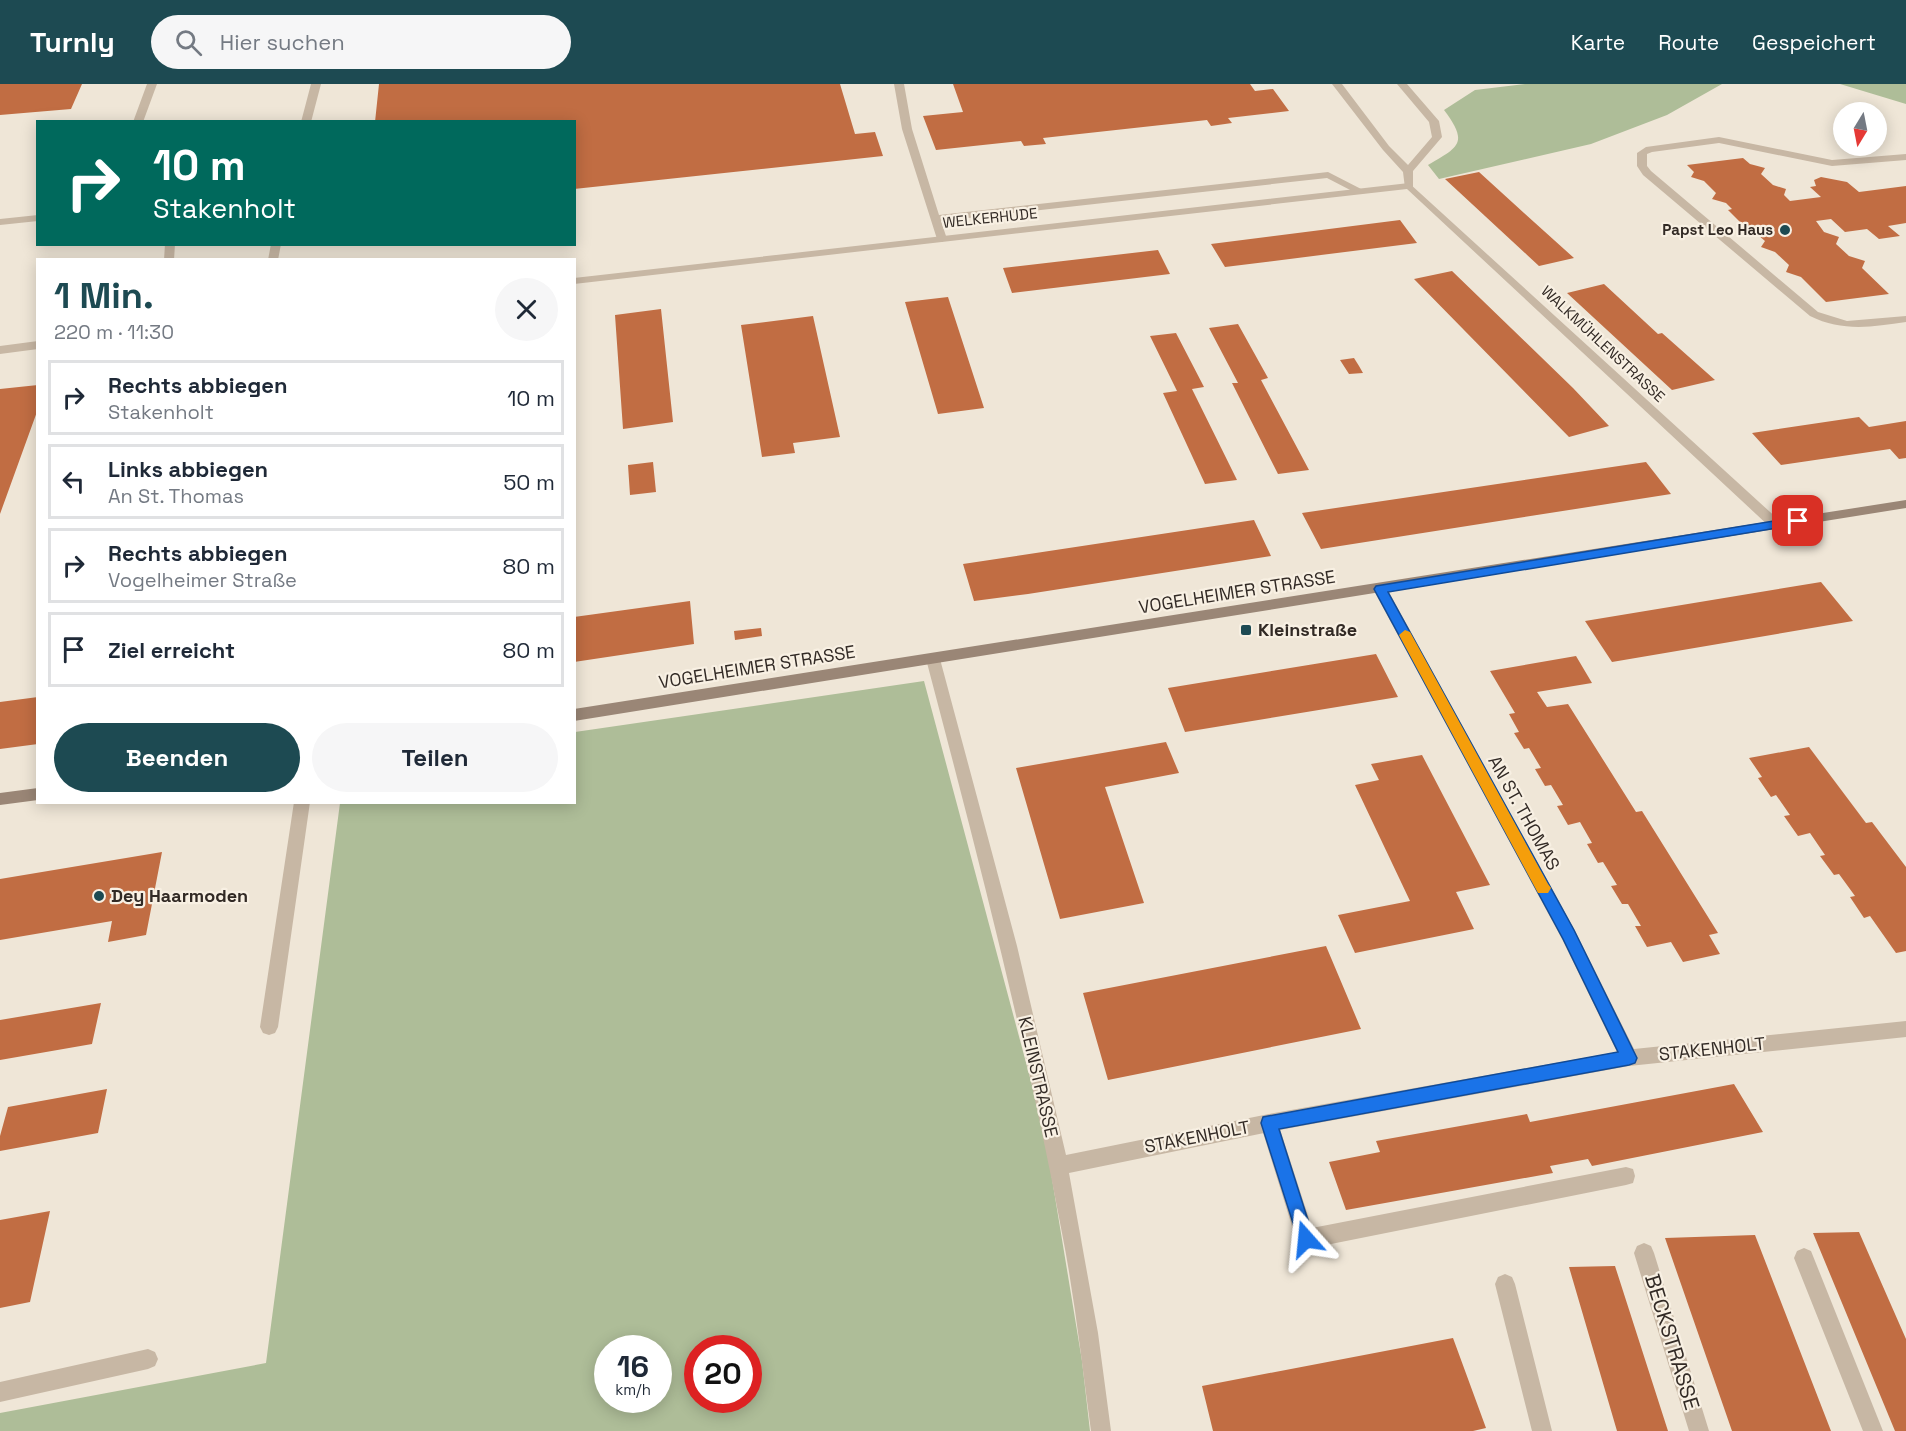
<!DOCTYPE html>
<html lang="de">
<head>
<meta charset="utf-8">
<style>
	:root { --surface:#fff; --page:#f6f6f7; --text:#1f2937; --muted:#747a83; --line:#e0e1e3; --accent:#1d4a52 }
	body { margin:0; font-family:"Space Grotesk",sans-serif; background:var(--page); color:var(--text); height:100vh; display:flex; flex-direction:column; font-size:22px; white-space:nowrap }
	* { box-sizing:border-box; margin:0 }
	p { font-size:20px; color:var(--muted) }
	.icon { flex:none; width:33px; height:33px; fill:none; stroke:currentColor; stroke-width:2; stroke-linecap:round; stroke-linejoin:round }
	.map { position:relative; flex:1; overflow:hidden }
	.side { position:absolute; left:36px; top:174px; width:540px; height:546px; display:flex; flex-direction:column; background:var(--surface); border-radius:0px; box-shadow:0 3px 15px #0003 }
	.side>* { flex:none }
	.banner { position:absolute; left:36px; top:36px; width:540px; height:126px; border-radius:0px; box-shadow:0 3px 15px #0003; background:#00695c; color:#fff; overflow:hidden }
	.needle { width:39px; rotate:190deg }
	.buttons { position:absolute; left:1833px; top:18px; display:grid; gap:12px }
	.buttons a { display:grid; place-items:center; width:54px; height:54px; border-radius:50%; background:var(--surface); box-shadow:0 3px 15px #0003; font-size:30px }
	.speed { position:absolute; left:594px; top:1251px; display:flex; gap:12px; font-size:30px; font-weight:700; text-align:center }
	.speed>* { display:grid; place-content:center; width:78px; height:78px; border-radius:50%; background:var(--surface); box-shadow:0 3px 15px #0003; line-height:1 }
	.speed small { font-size:15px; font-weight:400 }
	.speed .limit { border:9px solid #d22; background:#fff; color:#111 }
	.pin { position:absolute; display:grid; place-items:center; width:51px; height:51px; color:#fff; margin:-26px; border-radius:12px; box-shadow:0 3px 9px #0006 }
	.me { position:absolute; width:66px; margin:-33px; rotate:342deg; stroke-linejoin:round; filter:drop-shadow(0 0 4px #0008) }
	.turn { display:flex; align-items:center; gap:21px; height:126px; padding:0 18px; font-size:27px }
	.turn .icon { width:78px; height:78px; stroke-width:2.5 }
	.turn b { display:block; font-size:42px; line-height:51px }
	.round { display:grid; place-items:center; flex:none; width:63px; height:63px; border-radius:32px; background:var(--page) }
	.overview { display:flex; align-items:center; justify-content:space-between; height:102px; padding:0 18px }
	h1 { font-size:36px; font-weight:700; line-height:45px; color:var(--accent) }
	.button { display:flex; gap:12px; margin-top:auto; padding:12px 18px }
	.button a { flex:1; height:69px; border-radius:36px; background:var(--accent); color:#fff; font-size:24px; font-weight:700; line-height:69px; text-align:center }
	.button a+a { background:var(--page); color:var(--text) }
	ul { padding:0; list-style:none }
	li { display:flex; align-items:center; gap:18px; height:75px; margin:0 12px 9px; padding:0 6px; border:3px solid var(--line); border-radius:0px }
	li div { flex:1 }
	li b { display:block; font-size:22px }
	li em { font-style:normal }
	header { display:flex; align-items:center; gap:36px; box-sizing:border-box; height:84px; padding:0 30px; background:var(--accent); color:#fff }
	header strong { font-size:28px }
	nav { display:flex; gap:33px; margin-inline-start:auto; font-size:21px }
	.search { width:420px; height:54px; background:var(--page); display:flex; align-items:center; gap:15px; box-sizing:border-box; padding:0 21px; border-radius:33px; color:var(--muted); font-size:22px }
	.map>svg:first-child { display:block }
	.green { fill:#aebd98; fill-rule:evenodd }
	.building { fill:#c16d43 }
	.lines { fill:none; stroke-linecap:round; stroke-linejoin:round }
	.service { fill:#c7b7a4; fill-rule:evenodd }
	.minor { fill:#c7b7a4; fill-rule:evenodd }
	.secondary { fill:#9a8676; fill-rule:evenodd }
	.route { fill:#1a73e8; stroke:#114b97; stroke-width:1.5 }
	.slow { fill:#f59e0b }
	.poi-dot { fill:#1d4a52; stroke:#f8f0e3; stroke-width:2 }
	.labels { text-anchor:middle; stroke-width:4.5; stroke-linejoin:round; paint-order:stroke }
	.far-street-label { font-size:15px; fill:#322a25; stroke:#f8f0e3 }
	.far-poi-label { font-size:15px; font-weight:bold; fill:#322a25; stroke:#f8f0e3; text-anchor:end }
	.street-label { font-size:18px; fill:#322a25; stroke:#f8f0e3 }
	.poi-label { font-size:18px; font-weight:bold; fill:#322a25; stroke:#f8f0e3; text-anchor:start }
	.near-street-label { font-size:21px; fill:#322a25; stroke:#f8f0e3 }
</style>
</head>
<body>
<header>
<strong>Turnly</strong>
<div class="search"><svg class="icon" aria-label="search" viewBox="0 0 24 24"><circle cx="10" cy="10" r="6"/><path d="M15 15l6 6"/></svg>Hier suchen</div>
<nav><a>Karte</a><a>Route</a><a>Gespeichert</a></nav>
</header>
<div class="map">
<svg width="1906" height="1347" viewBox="0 0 1906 1347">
	<rect width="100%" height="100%" fill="#efe6d7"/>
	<path class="green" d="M1525,0H1722L1667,31L1591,60L1439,95L1428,81C1459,63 1469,59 1444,26L1475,6Z
		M1840,0H1906V20Z
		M924,597L1044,1046L1082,1277L1090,1347H0V1329L266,1279L340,719L574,718L575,648ZM608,1264H658V1316H608ZM698,1264H748V1316H698Z"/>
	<path class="building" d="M0,0H82L71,25L0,31Z
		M379,0H840L855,50L875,48L883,72L574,105V38H375Z
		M953,0H1250L1255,7L1273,5L1289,27L1228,34L1232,39L1211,42L1207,36L1043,54L1046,60L1024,62L1021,57L936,66L923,32L963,28Z
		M1743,74L1750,80L1765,84L1761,90L1773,101L1786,105L1784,111L1790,117L1821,113L1810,103L1816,102L1814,96L1821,93L1847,98L1859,108L1906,102V139L1888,142L1900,152L1879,155L1867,145L1845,148L1831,135L1816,137L1824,148L1839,153L1836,160L1849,172L1865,177L1862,184L1889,210L1826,218L1801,193L1786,188L1789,181L1775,168L1761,163L1765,157L1758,151L1754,152L1728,126L1732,125L1726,119L1712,115L1716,109L1704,97L1691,93L1694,88L1687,81Z
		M1479,88L1524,129L1574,174L1539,182L1445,95Z
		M1400,136L1417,159L1225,183L1211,160Z
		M1158,166L1170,190L1012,209L1003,184Z
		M1452,187L1573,304L1609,342L1569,353L1414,195Z
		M1604,200L1658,250L1662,249L1715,296L1672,306L1567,209Z
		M948,213L984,324L938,330L905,218Z
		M661,225L673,338L623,345L615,231Z
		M813,232L840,353L793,359L795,369L762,373L741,241Z
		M1238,240L1268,294L1261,296L1309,386L1278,390L1232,299H1238L1209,244Z
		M1176,249L1204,303L1192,305L1237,396L1205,400L1163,309L1177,307L1150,252Z
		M1354,274L1359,282L1363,289L1349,290L1340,276Z
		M38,301V325L0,430V305Z
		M1859,333L1869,343L1906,337V374L1899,375L1890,365L1781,381L1752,349Z
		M653,378L656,408L630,411L628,381Z
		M1646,378L1671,410L1321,465L1302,429Z
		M1254,436L1271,472L1028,510L974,517L963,480Z
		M1821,498L1853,537L1612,578L1585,537Z
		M690,517L694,560L574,578V533Z
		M761,544L762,552L735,556L734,547Z
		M1376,570L1398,613L1185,648L1168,604Z
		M1576,572L1592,599L1537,608L1547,623L1568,620L1636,728L1642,727L1718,849L1709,851L1720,870L1683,878L1671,858L1647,863L1635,842H1641L1628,820H1622L1611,802L1617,801L1603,778L1598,779L1587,760L1592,759L1580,738L1568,741L1557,722L1563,721L1551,701L1545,702L1535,685L1541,684L1529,664L1524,665L1514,649L1519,648L1509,630L1515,629L1490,587Z
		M38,613V660L0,665V618Z
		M1166,658L1179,689L1105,703L1144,819L1060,835L1016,684Z
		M1809,663L1866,739L1872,738L1906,783V867L1896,869L1870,832L1864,834L1850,813L1855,812L1839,790L1834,791L1820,772L1825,771L1810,749L1798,752L1784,732L1790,731L1776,711L1771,713L1758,694L1762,693L1749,674Z
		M1422,671L1490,801L1456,808L1474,845L1355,869L1338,831L1410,817L1355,701L1379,696L1371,680Z
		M162,768L146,851L108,858L112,837L0,856V795Z
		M1326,862L1361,945L1108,996L1083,909Z
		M101,919L92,960L0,976V936Z
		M1734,1000L1763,1048L1592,1082L1588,1075L1550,1082L1553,1089L1346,1126L1329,1078L1380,1068L1376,1057L1527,1030L1530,1038Z
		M107,1005L98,1049L0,1067V1052L8,1023Z
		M50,1127L30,1218L0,1224V1136Z
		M1859,1148L1906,1255V1347H1895L1813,1149Z
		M1755,1151L1831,1347H1732L1665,1154Z
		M1615,1182L1668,1347H1617L1569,1183Z
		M1453,1254L1486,1344L1473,1347H1213L1202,1302Z"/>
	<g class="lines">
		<path class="service" d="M147,0H157L143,38H133Z
			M311,0H321L311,38H301Z
			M894,0H904L912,45L939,131L1328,88L1365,107L1356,109L1327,94L941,137L947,155L942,158L937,155L902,45Z
			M1332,0H1342L1389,62L1408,81L1432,53L1429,38L1397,0H1407L1439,37L1442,53L1413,87V104H1405L1403,88L1383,66Z
			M1719,53L1832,76L1906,70V76L1832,82L1719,59L1652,68L1647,70V82L1651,87L1818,228L1847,237L1906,232V238C1872,243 1842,248 1810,232L1643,91L1637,82V69L1646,63Z
			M38,131V137L0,141V135Z
			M165,160H175L174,176H164Z
			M271,160H281L278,176H268Z
			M1269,1030L1275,1033L1278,1039L1312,1144L1626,1083L1633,1085L1635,1092L1633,1099L1626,1101L1306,1165L1299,1162L1296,1155L1260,1039L1263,1033Z"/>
		<path class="minor" d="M1409,99L1781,438L1783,441L1781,444H1771L1407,105L574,200V194Z
			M38,257V265L0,270V262Z
			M1380,500L1385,501L1574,845L1634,965L1906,937V953L1629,982L1269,1048L1069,1089L1098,1249L1111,1347H1091C1082,1281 1075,1215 1062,1149C1026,956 976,765 926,575L933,570L940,575L1017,862L1066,1071L1269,1030L1617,968L1562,855L1373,505Z
			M294,718H310L278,943L275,949L269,951L263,949L260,943Z
			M1644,1159L1651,1162L1654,1169L1709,1347H1689L1634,1169L1637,1162Z
			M1804,1164L1811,1167L1883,1347H1863L1794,1174L1797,1167Z
			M1505,1190L1512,1193L1515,1200L1552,1347H1532L1495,1200L1498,1193Z
			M148,1265L155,1268L158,1275L155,1282L148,1285L0,1318V1298Z"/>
		<path class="secondary" d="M1906,416V424L574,637V625Z
			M38,704V716L0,721V709Z"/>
	</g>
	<path class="route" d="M1798,433L1804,437L1802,440L1388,508L1574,846L1637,974L1635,979L1629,981L1279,1045L1314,1155L1312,1161L1306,1164L1300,1161L1261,1039L1263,1033L1618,968L1563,855L1374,505L1376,502Z"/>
	<path class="slow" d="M1405,546L1410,548L1548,800L1551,804L1548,809H1538L1399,551Z"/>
	<g class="poi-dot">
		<circle cx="1785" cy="146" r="6"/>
		<rect x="1240" y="540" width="12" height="12" rx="3"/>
		<circle cx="99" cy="812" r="6"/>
	</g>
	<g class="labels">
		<g class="far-street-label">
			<text transform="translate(990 134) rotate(-6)" y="5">WELKERHUDE</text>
			<text transform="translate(1603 260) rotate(43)" y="5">WALKMÜHLENSTRASSE</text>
		</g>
		<g class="far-poi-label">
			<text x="1773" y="151">Papst Leo Haus</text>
		</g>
		<g class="street-label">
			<text transform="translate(1237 508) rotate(-9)" y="6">VOGELHEIMER STRASSE</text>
			<text transform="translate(757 583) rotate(-9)" y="6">VOGELHEIMER STRASSE</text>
			<text transform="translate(1524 729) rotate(61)" y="6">AN ST. THOMAS</text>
			<text transform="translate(1712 965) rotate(-6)" y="6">STAKENHOLT</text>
			<text transform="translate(1038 993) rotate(77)" y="6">KLEINSTRASSE</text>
			<text transform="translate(1197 1053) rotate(-11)" y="6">STAKENHOLT</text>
		</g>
		<g class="poi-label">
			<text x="1258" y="552">Kleinstraße</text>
			<text x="111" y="818">Dey Haarmoden</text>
		</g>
		<g class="near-street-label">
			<text transform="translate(1672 1258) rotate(73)" y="7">BECKSTRASSE</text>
		</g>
	</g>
</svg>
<div class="buttons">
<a><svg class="needle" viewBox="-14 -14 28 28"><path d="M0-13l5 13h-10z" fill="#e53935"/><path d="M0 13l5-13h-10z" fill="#747a83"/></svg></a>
</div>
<div class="speed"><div>16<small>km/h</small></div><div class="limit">20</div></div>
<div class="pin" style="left:1798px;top:437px;background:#d93025"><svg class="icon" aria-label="arrive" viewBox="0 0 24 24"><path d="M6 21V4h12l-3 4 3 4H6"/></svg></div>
<svg class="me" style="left:1306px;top:1155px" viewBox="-20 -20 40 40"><path d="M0-17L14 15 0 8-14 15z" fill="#1a73e8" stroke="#fff" stroke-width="4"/></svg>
<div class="banner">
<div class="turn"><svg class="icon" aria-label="right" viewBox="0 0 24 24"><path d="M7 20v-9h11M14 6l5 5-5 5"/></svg><div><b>10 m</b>Stakenholt</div></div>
</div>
<section class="side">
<div class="overview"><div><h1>1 Min.</h1><p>220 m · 11:30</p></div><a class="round"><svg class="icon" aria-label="close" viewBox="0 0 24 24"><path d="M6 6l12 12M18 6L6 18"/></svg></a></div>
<ul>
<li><svg class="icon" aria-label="right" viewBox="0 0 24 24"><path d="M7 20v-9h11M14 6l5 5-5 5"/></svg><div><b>Rechts abbiegen</b><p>Stakenholt</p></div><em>10 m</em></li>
<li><svg class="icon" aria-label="left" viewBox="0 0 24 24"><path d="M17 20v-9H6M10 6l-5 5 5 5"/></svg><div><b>Links abbiegen</b><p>An St. Thomas</p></div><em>50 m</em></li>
<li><svg class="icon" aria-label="right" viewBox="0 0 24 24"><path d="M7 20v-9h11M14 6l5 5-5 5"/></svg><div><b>Rechts abbiegen</b><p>Vogelheimer Straße</p></div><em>80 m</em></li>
<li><svg class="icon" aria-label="arrive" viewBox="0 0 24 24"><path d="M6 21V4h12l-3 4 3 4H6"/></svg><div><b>Ziel erreicht</b></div><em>80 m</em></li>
</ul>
<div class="button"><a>Beenden</a><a>Teilen</a></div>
</section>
</div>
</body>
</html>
